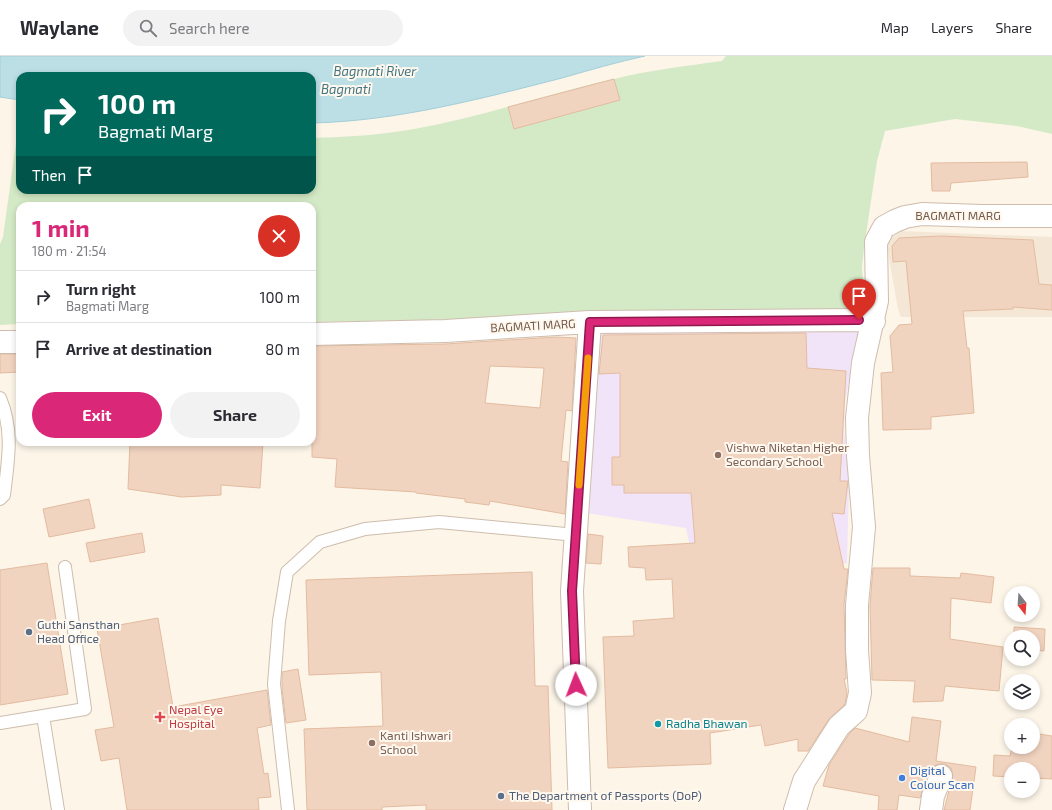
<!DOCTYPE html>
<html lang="en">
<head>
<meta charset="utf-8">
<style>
	:root { --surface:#fff; --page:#f2f2f3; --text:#2b2b33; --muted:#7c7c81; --line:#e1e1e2; --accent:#db2777 }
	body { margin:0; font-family:"Exo 2",sans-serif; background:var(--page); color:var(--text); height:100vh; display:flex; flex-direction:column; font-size:15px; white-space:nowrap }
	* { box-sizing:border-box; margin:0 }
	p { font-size:13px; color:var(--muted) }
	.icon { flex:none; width:22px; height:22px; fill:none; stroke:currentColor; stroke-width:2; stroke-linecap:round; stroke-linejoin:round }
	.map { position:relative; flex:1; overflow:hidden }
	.panel { position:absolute; left:16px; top:146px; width:300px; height:244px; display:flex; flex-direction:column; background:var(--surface); border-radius:12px; box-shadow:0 2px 6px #0003 }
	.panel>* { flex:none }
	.banner { position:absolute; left:16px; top:16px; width:300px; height:122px; border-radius:12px; box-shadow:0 2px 6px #0003; background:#00695c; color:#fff; overflow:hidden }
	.needle { width:26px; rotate:163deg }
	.tools { position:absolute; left:1004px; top:530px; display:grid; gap:8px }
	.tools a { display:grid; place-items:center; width:36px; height:36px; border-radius:50%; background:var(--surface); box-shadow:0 2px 6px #0003; font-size:20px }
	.pin { position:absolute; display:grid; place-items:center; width:34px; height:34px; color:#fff; margin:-41px -17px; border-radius:50% 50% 50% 0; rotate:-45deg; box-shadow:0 0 4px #0007 }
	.pin .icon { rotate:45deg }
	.me { position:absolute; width:44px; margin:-22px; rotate:358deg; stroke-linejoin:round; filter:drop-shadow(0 0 3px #0008) }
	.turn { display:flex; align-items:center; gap:14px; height:84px; padding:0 16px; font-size:18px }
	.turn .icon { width:52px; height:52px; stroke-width:2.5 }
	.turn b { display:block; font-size:28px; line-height:34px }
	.then { display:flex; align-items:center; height:38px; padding:0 16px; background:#0003; gap:8px; font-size:15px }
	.round { display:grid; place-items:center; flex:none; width:42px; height:42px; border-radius:21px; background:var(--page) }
	.head { display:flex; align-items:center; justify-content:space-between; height:68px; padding:0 16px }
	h1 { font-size:24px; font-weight:700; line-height:30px; color:var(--accent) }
	.cta { display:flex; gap:8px; margin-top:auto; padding:8px 16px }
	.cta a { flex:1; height:46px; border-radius:24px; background:var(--accent); color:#fff; font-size:16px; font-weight:700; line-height:46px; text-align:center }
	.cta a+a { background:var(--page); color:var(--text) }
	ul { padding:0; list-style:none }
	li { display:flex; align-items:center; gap:12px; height:52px; padding:0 16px; border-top:1px solid var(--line) }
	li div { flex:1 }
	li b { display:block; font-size:15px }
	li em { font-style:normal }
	header { display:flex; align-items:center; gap:24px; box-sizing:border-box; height:56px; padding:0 20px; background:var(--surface); border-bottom:1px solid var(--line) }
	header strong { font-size:19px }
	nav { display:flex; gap:22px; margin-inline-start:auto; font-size:14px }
	.search { width:280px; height:36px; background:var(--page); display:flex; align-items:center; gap:10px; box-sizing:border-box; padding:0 14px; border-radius:22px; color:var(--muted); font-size:15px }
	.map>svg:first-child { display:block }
	.residential { fill:#f4e7d6 }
	.education { fill:#f1e4f9 }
	.green { fill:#d4eac6 }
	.water { fill:#bcdfe6; stroke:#a3ced7 }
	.building { fill:#f1d4c0; stroke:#e3bba0; fill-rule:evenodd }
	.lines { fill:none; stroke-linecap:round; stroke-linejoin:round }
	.lane-casing { stroke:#cebdae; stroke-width:14 }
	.street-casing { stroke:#cebdae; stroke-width:24 }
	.lane { stroke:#fff; stroke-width:12 }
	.street { stroke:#fff; stroke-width:22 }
	.route-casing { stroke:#8e194d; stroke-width:10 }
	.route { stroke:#db2777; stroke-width:7 }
	.slow { stroke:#f59e0b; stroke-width:7 }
	.education-dot { fill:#8d6e63; stroke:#fff8ee; stroke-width:1.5 }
	.service-dot { fill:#5c6f8a; stroke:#fff8ee; stroke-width:1.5 }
	.health-dot { fill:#e0444e; stroke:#fff8ee; stroke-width:1.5 }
	.culture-dot { fill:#0f9aa8; stroke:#fff8ee; stroke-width:1.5 }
	.shop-dot { fill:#3f7fe0; stroke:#fff8ee; stroke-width:1.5 }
	.labels { text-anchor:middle; stroke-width:4; stroke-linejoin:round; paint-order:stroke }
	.street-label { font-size:12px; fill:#765c4c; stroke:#fff8ee }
	.education-label { font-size:12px; fill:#785e54; stroke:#fff8ee; text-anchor:start }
	.service-label { font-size:12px; fill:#4e5e75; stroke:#fff8ee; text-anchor:start }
	.health-label { font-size:12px; fill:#be3a42; stroke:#fff8ee; text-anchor:start }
	.culture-label { font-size:12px; fill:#0d838f; stroke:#fff8ee; text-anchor:start }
	.shop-label { font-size:12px; fill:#366cbe; stroke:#fff8ee; text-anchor:start }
	.water-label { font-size:13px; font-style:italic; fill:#437682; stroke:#fff8ee }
</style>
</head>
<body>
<header>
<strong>Waylane</strong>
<div class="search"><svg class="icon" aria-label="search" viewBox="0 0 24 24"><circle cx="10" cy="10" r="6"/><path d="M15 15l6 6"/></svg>Search here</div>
<nav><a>Map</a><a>Layers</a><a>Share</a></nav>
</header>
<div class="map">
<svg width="1052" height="754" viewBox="0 0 1052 754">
	<rect width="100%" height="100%" fill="#fcf5e8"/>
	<path class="residential" d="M900,175L1052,181V261H901L898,253L887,191L890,183Z"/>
	<path class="education" d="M857,269L859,273L845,346L844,373L849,425L847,507L700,538L686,472L586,457L596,278Z"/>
	<path class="green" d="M726,0H1052V78L1017,70L955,63L885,75L877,105L864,192L862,211L864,239L861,256L312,266V150H20V268L0,269V188L3,181L20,58V134H312V82C346,81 381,79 414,73C482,61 547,38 614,23C650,14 686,10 722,5Z"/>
	<path class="water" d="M0,0H645C617,6 590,14 562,22C480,43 397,65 312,67V20H20V44L0,41Z"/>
	<path class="building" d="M614,23L620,44L514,73L508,51Z
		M1027,106L1028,121L951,127L950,135H932L931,107Z
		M941,180L1033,184L1039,228L1052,229V254L1013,251V253L963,255L967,292H969L974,357L931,361V373L883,374L881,317L893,316L890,280L899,269L912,268L906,205L893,206L892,190L899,182Z
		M806,277L807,312L846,315L840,425H848L844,458L832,457L844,513H848L844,549L846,623H844L847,637L845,648L829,663L808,695H798V683L765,690L761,669L710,677L711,708L608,712L603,581L634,580L633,565L674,562L672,523L646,524L645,512L629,511L628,491L695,487L691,437H624V429H612V401H620V317L599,318L603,279Z
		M556,281L576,282L572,355L566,354L561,405L568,406L565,458L490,445L489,449L465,446V443L416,437V436L335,431L337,403L312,401V290L445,288ZM490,310L544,312L540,352L485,347Z
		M0,298H20V316L0,317Z
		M130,386H263L260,432L221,429V439L182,441L128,433Z
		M89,443L95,472L49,481L43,453Z
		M142,477L145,496L90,506L86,487Z
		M588,478L603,480L601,508L586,507Z
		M47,507L68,638L0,649V514Z
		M873,512H910V520L960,522L961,517L994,521L991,547L951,542L950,583L1003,591L999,635L945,630L943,645L913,646L915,625L872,624L870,550Z
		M532,516L535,630H548L552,754H426V749L382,751V754H307L304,673L383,670L381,616L309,619L306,524Z
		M158,562L173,651L267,634L271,669L257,672L264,718L268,717L271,741L258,742L259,754H127L119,702L101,705L95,674L114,671L97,573Z
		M1014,571L1045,573L1044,595L1033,594V581H1014Z
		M298,613L306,664L286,667L282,632V616Z
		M912,661L941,665L936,705L976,711L970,754H944L953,719L951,712L945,708H939L933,710L929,715L920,742L899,739L897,754H878L879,740L823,730L829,709L849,678L855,672L909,686Z
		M1033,677L1052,680V723L1033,722V713H1011V721L993,720L994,699L1010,700L1012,691H1033Z"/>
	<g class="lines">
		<g class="lane-casing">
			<path id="lane" d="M0,342C14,375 8,405 4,439L0,443
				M0,667L43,660
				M58,754L43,660L85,653L65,511
				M288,754L274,628L279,565L287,516L320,486L365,473L439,466L576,479"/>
		</g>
		<g class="street-casing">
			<path id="street" d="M312,278L445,275L590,266L859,264L874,265
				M0,286H20
				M580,754L572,535L590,266
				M795,754L804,725L839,670L856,655L860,637L857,594V549L864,471L858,400L857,362L863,307L877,245L876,186L884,171L895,165L905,161L922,158L982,160H1052
				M931,754L933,740L941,720"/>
		</g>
		<use href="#lane" class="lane"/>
		<use href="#street" class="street"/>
	</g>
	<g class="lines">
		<g class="route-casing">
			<path id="route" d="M576,629L572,535L590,266L859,264"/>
		</g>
		<use href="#route" class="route"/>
		<path class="slow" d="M579,429L588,302"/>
	</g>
	<g class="education-dot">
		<circle cx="718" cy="399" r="4"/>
		<circle cx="372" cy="687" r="4"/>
	</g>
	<g class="service-dot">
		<circle cx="29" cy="576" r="4"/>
		<circle cx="501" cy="740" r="4"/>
	</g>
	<path class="health-dot" d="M158 655h4v4h4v4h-4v4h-4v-4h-4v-4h4z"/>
	<circle class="culture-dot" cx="658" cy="668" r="4"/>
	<circle class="shop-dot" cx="902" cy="722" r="4"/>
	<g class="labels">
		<g class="street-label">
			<text x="958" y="164">BAGMATI MARG</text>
			<text transform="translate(533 270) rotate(-3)" y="4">BAGMATI MARG</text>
		</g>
		<g class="education-label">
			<text x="726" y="396">Vishwa Niketan Higher<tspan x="726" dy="14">Secondary School</tspan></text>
			<text x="380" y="684">Kanti Ishwari<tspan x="380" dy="14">School</tspan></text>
		</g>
		<g class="service-label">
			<text x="37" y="573">Guthi Sansthan<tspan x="37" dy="14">Head Office</tspan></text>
			<text x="509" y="744">The Department of Passports (DoP)</text>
		</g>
		<g class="health-label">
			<text x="169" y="658">Nepal Eye<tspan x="169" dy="14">Hospital</tspan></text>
		</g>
		<g class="culture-label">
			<text x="666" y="672">Radha Bhawan</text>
		</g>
		<g class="shop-label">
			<text x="910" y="719">Digital<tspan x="910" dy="14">Colour Scan</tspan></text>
		</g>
		<g class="water-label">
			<text x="375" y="20">Bagmati River</text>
			<text x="346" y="38">Bagmati</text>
		</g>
	</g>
</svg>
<div class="tools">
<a><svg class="needle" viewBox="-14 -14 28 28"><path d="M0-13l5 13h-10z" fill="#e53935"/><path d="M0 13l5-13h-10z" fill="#7c7c81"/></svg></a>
<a><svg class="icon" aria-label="search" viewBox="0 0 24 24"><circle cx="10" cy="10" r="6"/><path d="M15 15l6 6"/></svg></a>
<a><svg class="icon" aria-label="layers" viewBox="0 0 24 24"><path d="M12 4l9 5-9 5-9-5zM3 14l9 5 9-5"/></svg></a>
<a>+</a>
<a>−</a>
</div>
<div class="pin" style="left:859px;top:264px;background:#d93025"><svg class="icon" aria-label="arrive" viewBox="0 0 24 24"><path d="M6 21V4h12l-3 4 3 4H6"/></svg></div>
<svg class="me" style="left:576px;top:629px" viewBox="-20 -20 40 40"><circle r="19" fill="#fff"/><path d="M0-13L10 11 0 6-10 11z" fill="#db2777"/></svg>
<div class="banner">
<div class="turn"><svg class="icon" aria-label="right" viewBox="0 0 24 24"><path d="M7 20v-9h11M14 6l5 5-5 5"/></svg><div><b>100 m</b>Bagmati Marg</div></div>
<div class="then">Then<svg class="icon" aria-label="arrive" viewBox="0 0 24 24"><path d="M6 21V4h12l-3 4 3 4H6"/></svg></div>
</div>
<section class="panel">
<div class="head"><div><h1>1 min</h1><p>180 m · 21:54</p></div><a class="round" style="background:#d93025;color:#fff"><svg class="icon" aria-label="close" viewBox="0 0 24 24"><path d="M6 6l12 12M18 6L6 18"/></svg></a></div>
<ul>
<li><svg class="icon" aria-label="right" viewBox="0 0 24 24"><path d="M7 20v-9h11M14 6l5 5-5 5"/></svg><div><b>Turn right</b><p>Bagmati Marg</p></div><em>100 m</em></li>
<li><svg class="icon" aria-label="arrive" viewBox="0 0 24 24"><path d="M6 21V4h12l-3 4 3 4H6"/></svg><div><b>Arrive at destination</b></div><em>80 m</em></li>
</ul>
<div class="cta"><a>Exit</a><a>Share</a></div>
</section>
</div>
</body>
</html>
